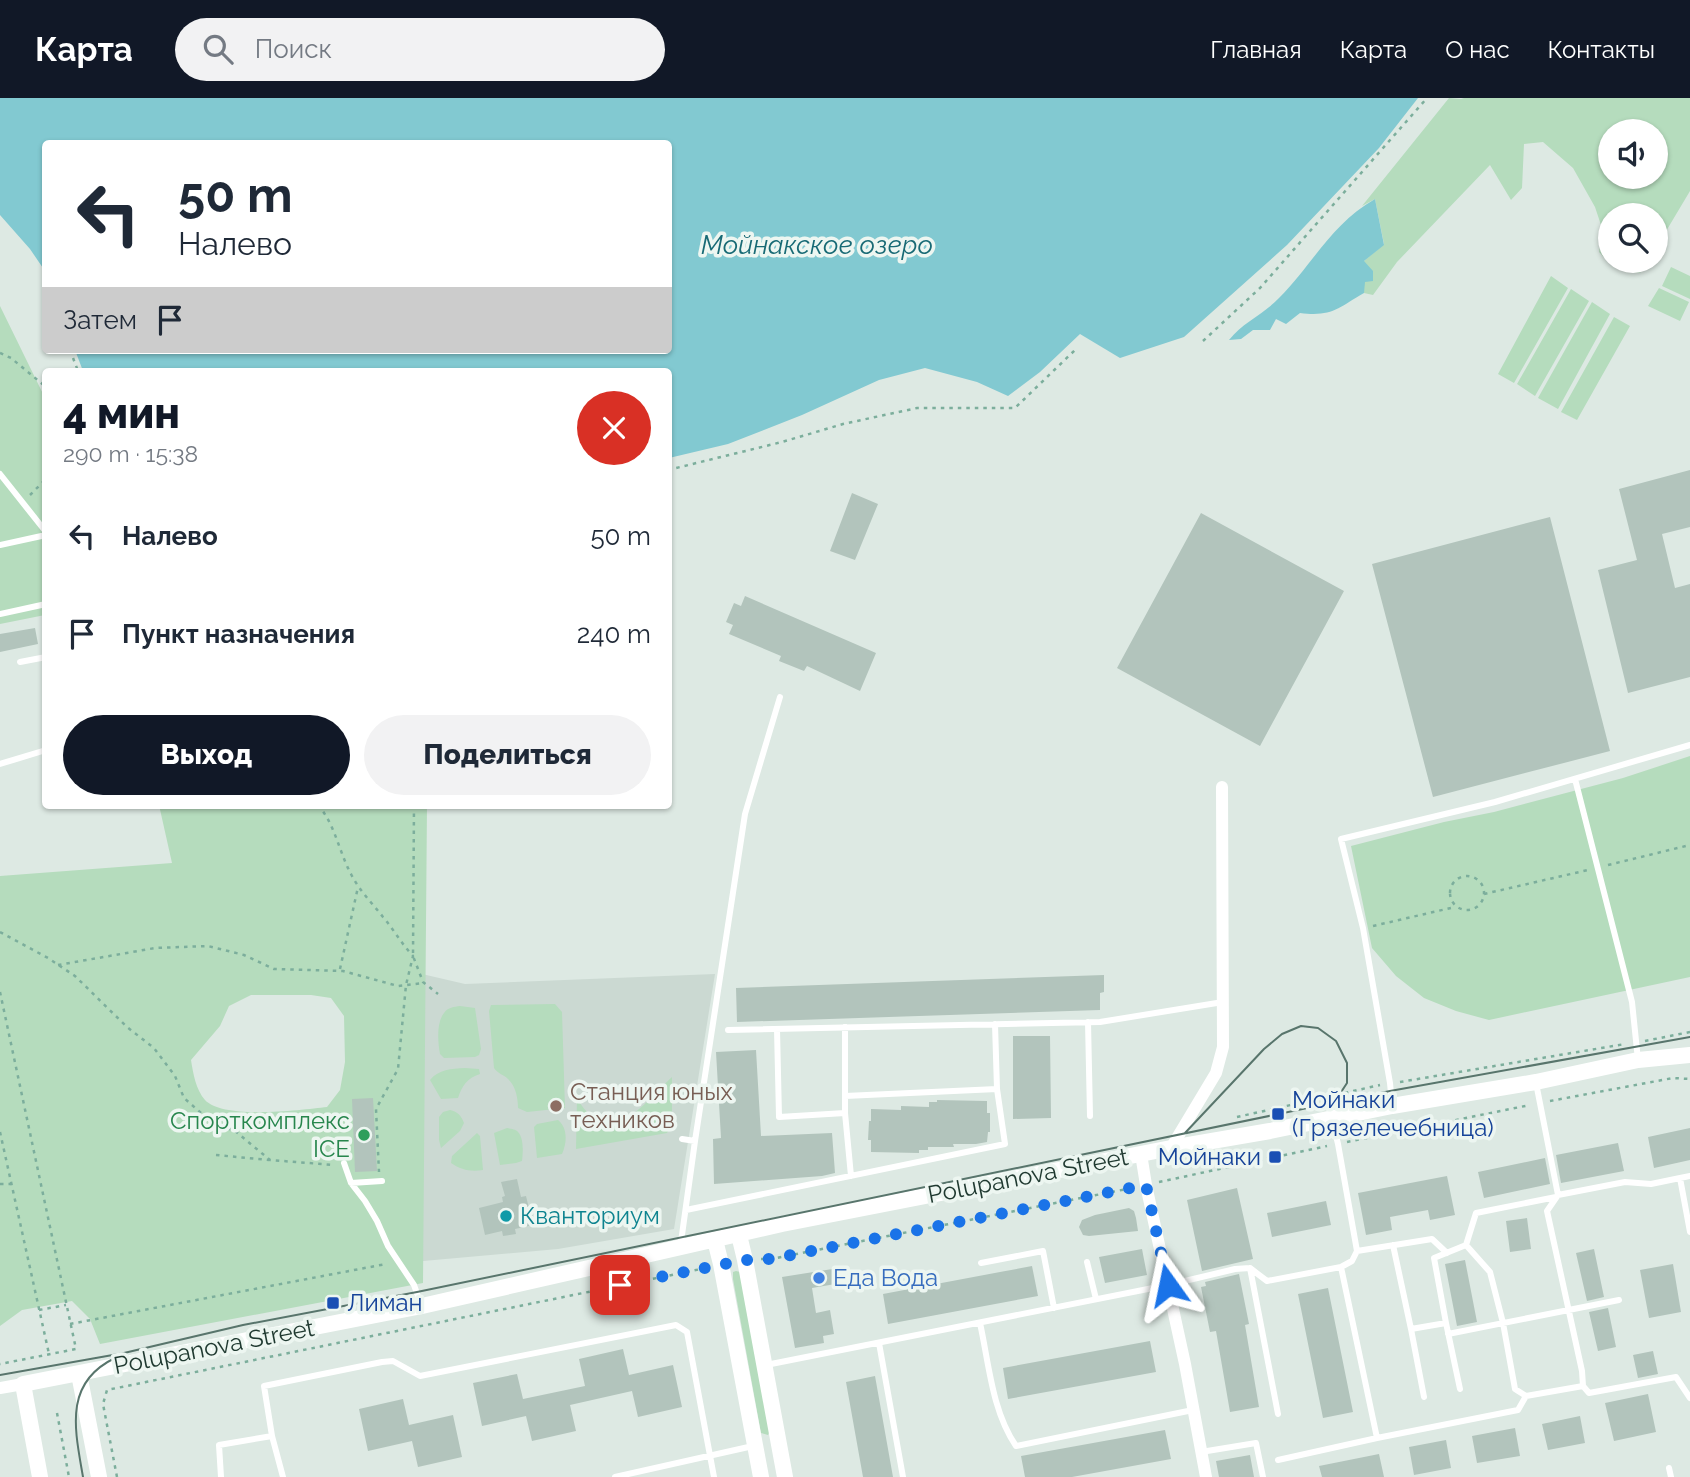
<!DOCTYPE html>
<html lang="ru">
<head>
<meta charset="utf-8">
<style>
	:root { --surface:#fff; --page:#f2f2f3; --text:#1f2937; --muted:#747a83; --accent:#111827 }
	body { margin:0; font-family:Raleway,sans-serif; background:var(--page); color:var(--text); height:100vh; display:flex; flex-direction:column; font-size:26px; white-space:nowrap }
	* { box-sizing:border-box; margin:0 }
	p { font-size:23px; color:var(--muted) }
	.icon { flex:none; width:38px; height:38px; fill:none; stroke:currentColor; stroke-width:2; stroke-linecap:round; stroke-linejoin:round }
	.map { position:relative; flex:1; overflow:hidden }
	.details { position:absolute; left:42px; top:270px; width:630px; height:441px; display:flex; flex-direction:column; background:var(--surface); border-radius:7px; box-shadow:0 2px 5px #0004 }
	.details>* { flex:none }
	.banner { position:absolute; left:42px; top:42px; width:630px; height:214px; border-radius:7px; box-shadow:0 2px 5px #0004; background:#fff; color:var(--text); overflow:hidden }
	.controls { position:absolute; left:1598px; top:21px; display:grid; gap:14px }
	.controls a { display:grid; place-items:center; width:70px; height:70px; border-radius:50%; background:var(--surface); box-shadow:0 2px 5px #0004; font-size:35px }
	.pin { position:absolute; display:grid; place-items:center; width:60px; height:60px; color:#fff; margin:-30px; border-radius:14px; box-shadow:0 4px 10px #0006 }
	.me { position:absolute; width:77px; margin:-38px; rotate:348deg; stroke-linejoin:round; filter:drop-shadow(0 0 5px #0008) }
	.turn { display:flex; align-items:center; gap:24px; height:147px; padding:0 21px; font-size:32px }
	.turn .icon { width:91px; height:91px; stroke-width:2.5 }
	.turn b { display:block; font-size:49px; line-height:60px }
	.then { display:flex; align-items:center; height:66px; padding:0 21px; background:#0003; gap:14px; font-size:26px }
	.round { display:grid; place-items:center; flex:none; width:74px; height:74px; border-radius:37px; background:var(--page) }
	.summary { display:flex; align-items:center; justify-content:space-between; height:119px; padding:0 21px }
	h1 { font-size:42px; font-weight:800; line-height:52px; color:var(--accent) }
	.button { display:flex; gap:14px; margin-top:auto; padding:14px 21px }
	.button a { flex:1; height:80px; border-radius:42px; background:var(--accent); color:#fff; font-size:28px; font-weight:800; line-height:80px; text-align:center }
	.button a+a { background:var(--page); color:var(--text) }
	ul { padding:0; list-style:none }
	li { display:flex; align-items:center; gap:21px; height:98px; padding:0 21px }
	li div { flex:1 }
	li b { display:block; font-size:26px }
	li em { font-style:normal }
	header { display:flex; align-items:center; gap:42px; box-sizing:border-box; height:98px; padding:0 35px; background:var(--accent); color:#fff }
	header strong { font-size:33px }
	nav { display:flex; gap:38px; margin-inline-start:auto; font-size:24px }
	.search { width:490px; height:63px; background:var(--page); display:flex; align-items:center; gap:18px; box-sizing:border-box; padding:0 24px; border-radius:38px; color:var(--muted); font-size:26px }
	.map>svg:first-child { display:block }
	.built { fill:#cbd9d2 }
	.green { fill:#b5dcbd; fill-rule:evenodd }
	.water { fill:#82c9d1 }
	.building { fill:#b2c4bc }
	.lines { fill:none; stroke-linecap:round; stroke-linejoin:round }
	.path { stroke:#7cae9c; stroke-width:2.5; stroke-dasharray:3.5 5; stroke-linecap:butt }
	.service { stroke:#fff; stroke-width:6 }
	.minor { stroke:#fff; stroke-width:12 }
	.tertiary { stroke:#fff; stroke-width:16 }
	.tram { stroke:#58756c; stroke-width:2 }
	.route { stroke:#1a73e8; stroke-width:12; stroke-dasharray:0 21.6 }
	.education-dot { fill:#8d6e63; stroke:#edf6f1; stroke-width:2.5 }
	.transit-dot { fill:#1a4fb4; stroke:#edf6f1; stroke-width:2.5 }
	.leisure-dot { fill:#2e9e5b; stroke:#edf6f1; stroke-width:2.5 }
	.culture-dot { fill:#0f9aa8; stroke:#edf6f1; stroke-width:2.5 }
	.shop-dot { fill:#3f7fe0; stroke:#edf6f1; stroke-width:2.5 }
	.labels { text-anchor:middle; stroke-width:7; stroke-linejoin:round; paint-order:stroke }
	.education-label { font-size:24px; fill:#785e54; stroke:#edf6f1; text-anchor:start }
	.transit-label { font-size:24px; fill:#164399; stroke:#edf6f1; text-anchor:start }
	.leisure-label { font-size:24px; fill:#27864d; stroke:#edf6f1; text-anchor:end }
	.street-label { font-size:24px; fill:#1f3930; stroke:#edf6f1 }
	.culture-label { font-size:24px; fill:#0d838f; stroke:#edf6f1; text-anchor:start }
	.shop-label { font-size:24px; fill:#366cbe; stroke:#edf6f1; text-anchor:start }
	.water-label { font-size:26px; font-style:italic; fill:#186a75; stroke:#edf6f1 }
</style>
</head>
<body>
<header>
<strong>Карта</strong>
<div class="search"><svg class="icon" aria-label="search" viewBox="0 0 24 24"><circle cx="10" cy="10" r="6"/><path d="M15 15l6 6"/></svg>Поиск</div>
<nav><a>Главная</a><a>Карта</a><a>О нас</a><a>Контакты</a></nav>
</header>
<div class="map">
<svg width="1690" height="1379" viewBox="0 0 1690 1379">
	<rect width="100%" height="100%" fill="#dde9e3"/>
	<path class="built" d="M422,876L465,886L715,876L674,1131L558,1151L412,1164Z"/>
	<path class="green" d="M1449,0L1461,1L1464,0H1690V93L1656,150V117H1610V163H1648L1640,175C1617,172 1615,171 1599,154L1603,133L1595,109L1573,70L1543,44L1524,46L1522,90L1511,102L1490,67L1397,164L1373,197L1364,195V163L1384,146L1375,101L1362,108ZM1610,33H1656V79H1610Z
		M1671,169L1690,178V201L1662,188Z
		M1551,178L1568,190L1514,285L1498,276Z
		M1659,190L1689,204L1680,223L1648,208Z
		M1571,191L1589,203L1535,298L1517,286Z
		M1592,204L1610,216L1558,311L1538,300Z
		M0,208L46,302L45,517L0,526Z
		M1614,219L1630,228L1577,322L1561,314Z
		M1690,658V879L1489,922L1456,913L1424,900L1396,878L1372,850L1351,748L1444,724L1494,714L1623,680Z
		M159,707H427L423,1185L100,1246L90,1221L72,1203L22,1212L0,1228V778L172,765ZM251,897H311L331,900L344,918L345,964L340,992L327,1009C300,1012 224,1022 205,1002C196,992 193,975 191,962L220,928L229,908Z
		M555,906L562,914L565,1010L527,1014L518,1010C518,1001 516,988 508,981C503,976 498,976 494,970L489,913L491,907Z
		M460,908L475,910L481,951L479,957L475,959L444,960L440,956C438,945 436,925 444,915C448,909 454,909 460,908Z
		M465,970L479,971L480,976C467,980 462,988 458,1000L441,1001L430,982C439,971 451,971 465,970Z
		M672,979V1026L667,1035L576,1051L577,1000C583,1011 592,1022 606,1022C611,1023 617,1023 622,1022C636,1018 660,990 672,979Z
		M450,1012C458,1014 461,1017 464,1025L460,1033L441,1050L439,1042V1019L443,1014Z
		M558,1022C568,1030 567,1045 562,1056L537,1060L534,1029L537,1026Z
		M507,1030C511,1031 516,1031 518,1034C524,1040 523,1055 522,1063L516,1065L500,1067L494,1035Z
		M477,1035L480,1038L483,1072C471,1074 461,1072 451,1065L452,1058Z
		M736,1173L740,1174L770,1333L768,1337L761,1335L733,1181V1174Z"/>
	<path class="water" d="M0,0H1418L1379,50L1287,147L1184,239L1120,260L1080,236L1040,274L1008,298L977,284L925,270L879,282L802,317L728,346L669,360L668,273H83L75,252H668V46H46L45,173L30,151L0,117Z
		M1375,101L1384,147L1364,163L1373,173V183L1365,184L1364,195C1338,210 1332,219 1300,215L1286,226L1276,221L1270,232H1253L1241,241L1229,242C1243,224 1264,216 1279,200C1313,166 1331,126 1375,101Z"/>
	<path class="building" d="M1690,372V429L1662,436L1675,490L1690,486V579L1628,595L1598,472L1637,462L1619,391Z
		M852,395L878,406L855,462L830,453Z
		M1201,415L1344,493L1260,648L1117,570Z
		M1550,419L1610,653L1433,699L1372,466Z
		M745,498L876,555L860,593L807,568L804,573L779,563L781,558L729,536L733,527L726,524L734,505L741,508Z
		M35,530L38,546L0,554V536Z
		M1104,877V894L1100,895V912L737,924L736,890Z
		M1013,938H1050L1051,1020L1013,1021Z
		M756,952L761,1038L832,1035L835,1075L822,1078L714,1086L713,1041L721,1040L716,954Z
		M373,1000L377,1073L355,1074L352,1001Z
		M937,1002L987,1003V1015H990V1034H988L987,1044L976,1046H953L954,1049H928V1052H919V1055L871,1054V1042H868L869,1023H871V1011L901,1012V1008L929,1009V1004H937Z
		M1690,1030V1062L1654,1070L1648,1039Z
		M1618,1045L1624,1073L1561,1085L1556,1057Z
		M1545,1060L1550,1086L1484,1100L1478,1074Z
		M1447,1078L1455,1117L1430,1122L1428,1112L1390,1119L1392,1132L1366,1137L1358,1095Z
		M517,1081L521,1099L526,1098L533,1127L515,1131L516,1136L503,1138L502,1133L485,1137L479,1110L503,1104L502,1099L505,1098L501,1084Z
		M1237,1090L1253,1161L1202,1173L1187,1102Z
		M1326,1103L1331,1127L1272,1139L1267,1115Z
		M1129,1110L1134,1113L1136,1120L1138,1133L1089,1138L1083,1137L1079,1129L1082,1122L1095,1117Z
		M1527,1120L1531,1151L1510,1154L1506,1123Z
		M1142,1151L1147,1177L1105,1185L1099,1159Z
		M1594,1151L1604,1199L1587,1203L1576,1155Z
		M1465,1162L1477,1224L1457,1228L1445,1166Z
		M1673,1166L1681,1214L1649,1220L1640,1172Z
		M1032,1168L1038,1198L888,1226L883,1196Z
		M845,1169L847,1184L812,1190L816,1215L830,1212L834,1236L823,1238L824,1245L795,1250L782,1179Z
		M1239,1176L1249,1226L1245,1227L1259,1309L1230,1314L1216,1233L1210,1234L1201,1189L1206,1188L1205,1184Z
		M1328,1190L1353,1314L1323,1320L1298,1196Z
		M1608,1210L1616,1249L1598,1253L1589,1214Z
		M1150,1243L1156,1274L1008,1301L1003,1270Z
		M623,1251L629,1277L673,1267L682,1309L638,1319L632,1293L570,1307L576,1333L532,1343L526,1318L482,1328L473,1285L517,1276L523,1301L585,1288L579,1261Z
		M1653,1253L1658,1276L1638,1280L1633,1257Z
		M875,1278L893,1379H863L846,1284Z
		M1648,1296L1656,1334L1614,1343L1605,1305Z
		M403,1301L409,1327L453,1317L462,1359L418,1369L412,1343L368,1353L359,1311Z
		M1580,1318L1585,1345L1548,1352L1542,1326Z
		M1515,1330L1520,1358L1477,1365L1472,1338Z
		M1165,1332L1171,1361L1072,1379H1025L1021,1358Z
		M1446,1342L1451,1370L1414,1377L1409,1349Z
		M1379,1356L1384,1379H1322L1319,1368Z
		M1250,1357L1254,1379H1219L1216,1363Z"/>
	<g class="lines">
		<path class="path" d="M1203,243L1260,190L1427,0
			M70,252L78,273
			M0,255L11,260L46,289
			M668,372L782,344L843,326L917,310H1015L1075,252
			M30,397L46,381
			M318,707C335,726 339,754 351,776C359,792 372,805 383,819C394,832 401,845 413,858L406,887L398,971L376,1011L379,1074
			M414,707L413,858L423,884L438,896
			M1608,767L1690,747
			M1450 795a17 17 0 1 1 34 0a17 17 0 1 1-34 0Z
			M1484,796L1588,772
			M1373,828L1455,809
			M0,834L48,860L75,878L127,929L154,950L175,978L184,1000L201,1015L217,1026L235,1033L270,1062L334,1067
			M58,867L155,850L208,848L244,857L274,871L343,873L398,888L424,885
			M340,871L358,789
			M0,894L76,1251L0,1266
			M1645,943L1690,934
			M1400,984L1625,946
			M1550,1003L1673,980L1690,981
			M1237,1019L1380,987
			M0,1034L49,1256
			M1347,1044L1530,1007
			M216,1057L269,1062
			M1159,1084L1327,1048
			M0,1086H11
			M761,1161H771L1132,1090
			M39,1212L66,1207
			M70,1226L386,1166
			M57,1315L69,1379
			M117,1379L103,1306L107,1292L706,1170"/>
		<path class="service" d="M0,376L46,434
			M0,447L46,437
			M0,516L46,506
			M20,564L46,559
			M0,666L46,652
			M1575,681L1632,904L1638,962
			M1088,924L1090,1018
			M777,931L779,1019L845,1015V929
			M728,932L1100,924L1223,904
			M1536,985L1558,1097L1547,1113L1582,1273L1583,1288
			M845,998L997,991L995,926
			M1392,1006L1390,985L1363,830L1341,741L1495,704L1690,647
			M845,1015L851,1078
			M1332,1021L1338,1046L1357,1153L1352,1163L1341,1169L1377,1340
			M682,1041L695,1043
			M344,1065L351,1085L382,1083
			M1690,1078L1680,1080L1690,1134
			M351,1085L365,1103L377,1123L388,1148L414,1187L421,1207
			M1558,1097L1625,1084L1651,1086L1680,1080
			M686,1112L1005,1046L997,991
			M1393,1147L1411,1231
			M1466,1147L1490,1174L1503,1225L1515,1291L1526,1298
			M680,1148L681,1144L695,1043L745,716L780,599
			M1357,1153L1432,1141L1447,1155
			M1087,1164L1096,1201
			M981,1165L1043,1153L1054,1210
			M1250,1170L1278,1316
			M980,1225C989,1266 992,1313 1016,1348L1193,1312
			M1446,1225L1460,1291
			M1448,1236L1619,1202
			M879,1245L903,1379
			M766,1267L1168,1187L1235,1171L1250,1170L1267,1183L1341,1169
			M1424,1299L1411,1231L1446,1225L1434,1160L1466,1147L1476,1115L1556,1099
			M1201,1354L1256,1345L1263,1379
			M1278,1362L1377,1340L1518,1312L1526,1298L1583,1288L1589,1295L1676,1279L1690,1300
			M1669,1370L1671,1379
			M221,1379L219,1347L272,1338
			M283,1379L272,1338L264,1288L382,1264L393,1263L420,1278L676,1227L687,1234L714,1379
			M615,1379L753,1348"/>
		<path class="minor" d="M1171,1050L1216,975L1223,949L1222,689
			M1141,1056L1146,1087L1185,1266L1206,1379
			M0,1290L23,1286"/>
		<path class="tertiary" d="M739,1137L745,1162L785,1379
			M715,1142L721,1166L761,1379
			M79,1276L99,1379
			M40,1379L23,1286L422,1208L782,1126L1171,1050L1270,1033L1392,1008L1536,984L1638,962L1690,957"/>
		<path class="tram" d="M1185,1035L1264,951L1282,936L1301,928L1318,930L1336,943L1347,965V985L1334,1005
			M0,1277L124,1255L243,1227L417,1194L1390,993L1690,939
			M83,1379C75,1332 63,1285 115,1260"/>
	</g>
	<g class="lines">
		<path class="route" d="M620,1187L745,1162L771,1161L1146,1087L1168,1187"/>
	</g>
	<circle class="education-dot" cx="556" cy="1008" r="7"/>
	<g class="transit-dot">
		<rect x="1271" y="1009" width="14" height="14" rx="3.5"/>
		<rect x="1268" y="1052" width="14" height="14" rx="3.5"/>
		<rect x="326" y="1198" width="14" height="14" rx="3.5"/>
	</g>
	<circle class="leisure-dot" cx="364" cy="1037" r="7"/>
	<circle class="culture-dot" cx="506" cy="1118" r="7"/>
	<circle class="shop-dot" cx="819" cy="1180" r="7"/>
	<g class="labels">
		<g class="education-label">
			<text x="570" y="1002">Станция юных<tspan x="570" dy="28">техников</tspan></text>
		</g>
		<g class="transit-label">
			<text x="1292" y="1010">Мойнаки<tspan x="1292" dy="28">(Грязелечебница)</tspan></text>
			<text x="1261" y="1067" text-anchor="end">Мойнаки</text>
			<text x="347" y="1213">Лиман</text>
		</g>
		<g class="leisure-label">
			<text x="350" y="1031">Спорткомплекс<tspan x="350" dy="28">ICE</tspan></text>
		</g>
		<g class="street-label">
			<text transform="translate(1028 1078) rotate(-11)" y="8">Polupanova Street</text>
			<text transform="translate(214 1249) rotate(-11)" y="8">Polupanova Street</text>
		</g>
		<g class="culture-label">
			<text x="520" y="1126">Кванториум</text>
		</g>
		<g class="shop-label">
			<text x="833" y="1188">Еда Вода</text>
		</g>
		<g class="water-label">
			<text x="817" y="156">Мойнакское озеро</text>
		</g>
	</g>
</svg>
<div class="controls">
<a><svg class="icon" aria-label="sound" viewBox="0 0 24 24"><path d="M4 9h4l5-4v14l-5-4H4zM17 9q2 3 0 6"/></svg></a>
<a><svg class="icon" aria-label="search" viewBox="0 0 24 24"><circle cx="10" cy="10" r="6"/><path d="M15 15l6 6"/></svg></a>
</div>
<div class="pin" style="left:620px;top:1187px;background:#d93025"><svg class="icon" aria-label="arrive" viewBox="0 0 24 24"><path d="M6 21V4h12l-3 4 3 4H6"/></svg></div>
<svg class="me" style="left:1168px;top:1187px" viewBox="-20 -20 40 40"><path d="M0-17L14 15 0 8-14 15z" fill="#1a73e8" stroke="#fff" stroke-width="4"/></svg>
<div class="banner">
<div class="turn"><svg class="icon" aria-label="left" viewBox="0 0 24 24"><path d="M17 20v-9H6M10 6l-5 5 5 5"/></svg><div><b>50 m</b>Налево</div></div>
<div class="then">Затем<svg class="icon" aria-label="arrive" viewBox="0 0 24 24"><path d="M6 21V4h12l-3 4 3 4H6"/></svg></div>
</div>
<section class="details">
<div class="summary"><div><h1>4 мин</h1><p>290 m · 15:38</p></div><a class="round" style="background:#d93025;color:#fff"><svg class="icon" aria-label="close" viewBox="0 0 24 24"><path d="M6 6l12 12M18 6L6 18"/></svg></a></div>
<ul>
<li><svg class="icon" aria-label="left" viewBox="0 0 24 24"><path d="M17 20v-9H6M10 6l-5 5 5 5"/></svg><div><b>Налево</b></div><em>50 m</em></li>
<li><svg class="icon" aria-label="arrive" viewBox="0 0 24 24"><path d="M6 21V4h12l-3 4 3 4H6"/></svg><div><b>Пункт назначения</b></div><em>240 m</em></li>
</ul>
<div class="button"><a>Выход</a><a>Поделиться</a></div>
</section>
</div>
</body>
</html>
